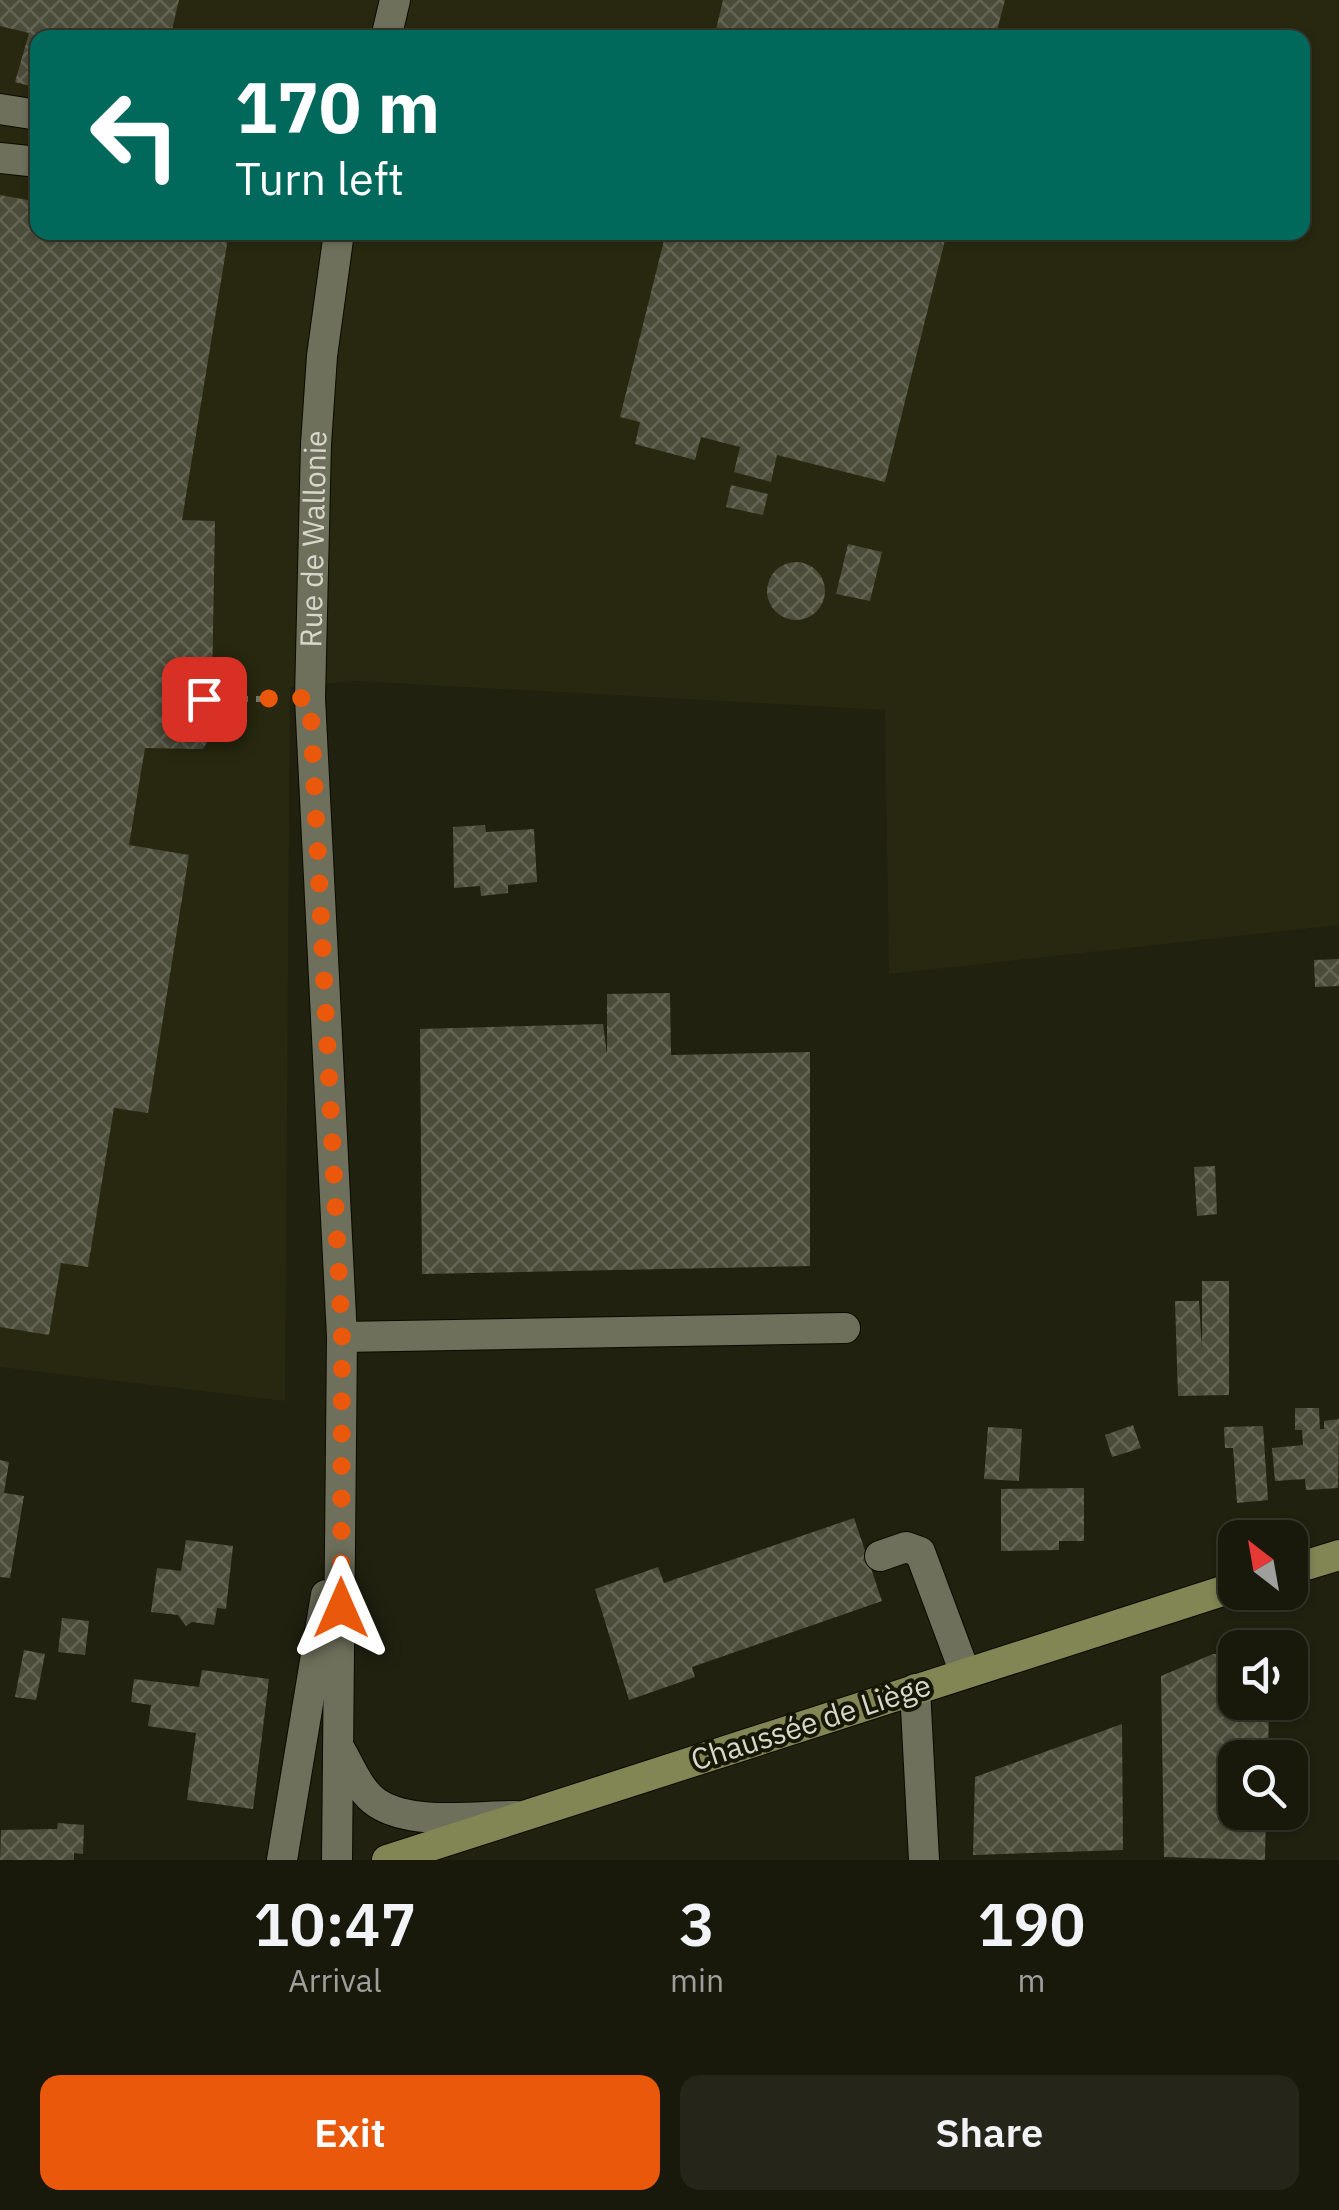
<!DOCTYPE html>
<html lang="en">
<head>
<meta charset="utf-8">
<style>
	:root { --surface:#18190b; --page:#252619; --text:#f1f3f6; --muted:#9fa09d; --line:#36382c; --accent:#ea580c }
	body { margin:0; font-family:"IBM Plex Sans",sans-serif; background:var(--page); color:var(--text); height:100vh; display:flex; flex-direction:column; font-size:38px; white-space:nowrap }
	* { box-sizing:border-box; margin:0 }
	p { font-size:32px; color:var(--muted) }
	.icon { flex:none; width:55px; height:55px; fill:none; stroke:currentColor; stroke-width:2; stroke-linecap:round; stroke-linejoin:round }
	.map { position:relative; height:1860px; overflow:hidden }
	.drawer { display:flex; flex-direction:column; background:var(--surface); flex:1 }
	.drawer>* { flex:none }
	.guide { position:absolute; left:30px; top:30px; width:1280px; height:210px; border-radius:20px; box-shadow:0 2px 8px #0004,0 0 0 2px var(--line); background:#00695c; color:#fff; overflow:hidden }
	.needle { width:65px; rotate:329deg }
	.controls { position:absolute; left:1218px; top:1520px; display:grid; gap:20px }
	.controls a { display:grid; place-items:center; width:90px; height:90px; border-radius:20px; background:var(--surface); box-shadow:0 2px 8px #0004,0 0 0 2px var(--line); font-size:50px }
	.pin { position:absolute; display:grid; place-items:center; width:85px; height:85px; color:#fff; margin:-42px; border-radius:20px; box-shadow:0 5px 15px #0006 }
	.me { position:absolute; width:110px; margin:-55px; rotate:0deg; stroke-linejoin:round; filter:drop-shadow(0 0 8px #0008) }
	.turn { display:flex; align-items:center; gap:35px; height:210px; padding:0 40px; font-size:45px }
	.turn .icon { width:130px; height:130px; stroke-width:2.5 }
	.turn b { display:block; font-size:70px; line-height:85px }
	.eta { display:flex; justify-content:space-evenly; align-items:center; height:170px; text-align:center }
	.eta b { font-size:60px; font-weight:600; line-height:70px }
	.action { display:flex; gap:20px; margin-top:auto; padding:20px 40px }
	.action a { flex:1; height:115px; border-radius:20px; background:var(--accent); color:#fff; font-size:40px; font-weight:600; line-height:115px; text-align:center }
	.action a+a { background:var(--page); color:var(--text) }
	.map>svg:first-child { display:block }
	.built { fill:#27280f; fill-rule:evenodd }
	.building { fill:url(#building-cross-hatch) }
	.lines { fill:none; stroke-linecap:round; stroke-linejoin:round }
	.minor-casing { stroke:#0a0a00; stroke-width:32 }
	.major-casing { stroke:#0a0a00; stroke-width:32 }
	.path { stroke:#767768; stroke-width:6; stroke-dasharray:5 8; stroke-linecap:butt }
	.minor { stroke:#6e705b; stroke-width:30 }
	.major { stroke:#828554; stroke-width:30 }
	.route { stroke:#ea580c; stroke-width:18; stroke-dasharray:0 32.4 }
	.labels { text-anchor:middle; stroke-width:8; stroke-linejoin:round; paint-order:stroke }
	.street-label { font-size:30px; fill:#d7d8cc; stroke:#171706 }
</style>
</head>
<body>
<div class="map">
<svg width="1339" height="1860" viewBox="0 0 1339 1860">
	<defs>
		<pattern id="building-cross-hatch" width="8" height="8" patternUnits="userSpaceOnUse" patternTransform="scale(2.5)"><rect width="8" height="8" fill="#4b4c39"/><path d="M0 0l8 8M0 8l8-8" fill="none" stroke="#646554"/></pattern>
	</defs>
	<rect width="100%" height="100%" fill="#20210f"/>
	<path class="built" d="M0,0H1339V925L889,974L885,710L356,681L290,687L285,1401L0,1367ZM38,38H1302V232H38Z"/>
	<path class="building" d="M0,0H179L170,38H38V88L15,82L29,33L0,26Z
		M723,0H1005L995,38H714Z
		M0,195L38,202V232H229L182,520L215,521L212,686H204V699L211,736L203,749L145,748L129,845L189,855L148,1113L114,1108L88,1267L61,1263L49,1335L0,1327Z
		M666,232H947L885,482L777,455L771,482L734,472L740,447L701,437L695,460L635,444L640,422L620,417Z
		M731,485L768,494L763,515L726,507Z
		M848,544L882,552L870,601L836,594Z
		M767 591a29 29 0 1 1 58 0a29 29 0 1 1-58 0Z
		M485,825L486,832L534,829L537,882L508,885V893L481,896L480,886L454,888L453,827Z
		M1339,959V986L1315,987L1314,960Z
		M670,993L671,1055L810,1052V1266L422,1274L420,1029L603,1024L607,1054V994Z
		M1215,1166L1217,1214L1197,1216L1194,1167Z
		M1202,1281H1229V1395L1178,1396L1175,1301H1199L1202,1349Z
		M1295,1408H1319L1320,1429H1324V1421L1339,1419L1338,1488L1306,1490L1305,1479L1275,1481L1272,1448L1303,1445L1302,1430H1295Z
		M1133,1425L1141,1448L1112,1457L1105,1435Z
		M1263,1426L1268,1500L1237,1503L1233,1448H1225L1224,1427Z
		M988,1427L1022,1429L1019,1481L984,1479Z
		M0,1460L9,1462L4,1493L24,1496L10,1578L0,1577Z
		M1084,1488V1541H1059V1550L1001,1551V1489Z
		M854,1518L882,1601L692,1667L695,1677L629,1700L595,1589L658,1567L664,1583Z
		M186,1540L233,1546L226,1609L217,1608L214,1625L192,1622L186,1626L178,1615L151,1612L157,1568L181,1571Z
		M62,1618L89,1621L85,1655L58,1652Z
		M24,1650L45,1654L36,1700L15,1697Z
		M1213,1654H1235V1702H1269L1268,1758H1235V1812H1266L1265,1860L1164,1857L1161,1676Z
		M202,1670L269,1679L253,1809L187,1800L196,1733L148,1726L151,1705L131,1702L134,1679L199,1687Z
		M1122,1724L1123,1850L973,1855L975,1777Z
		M58,1823L84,1825L83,1854L74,1853V1860H0L1,1830L57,1829Z"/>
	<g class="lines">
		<g class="minor-casing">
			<g id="minor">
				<path d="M386,38L395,0"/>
				<path d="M0,109L38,115"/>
				<path d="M0,158L38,162"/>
				<path d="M342,1337L845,1328"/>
				<path d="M880,1556L906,1547L920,1552L965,1673"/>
				<path d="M915,1689L924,1860"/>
				<path d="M341,1751C351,1768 360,1792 377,1803C412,1826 475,1816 516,1816"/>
				<path d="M282,1860L326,1595"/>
				<path id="s1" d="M337,1860L342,1337L310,698L316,444L322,356L339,232"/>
			</g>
		</g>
		<g class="major-casing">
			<path id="major" d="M1290,1570L1339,1555
				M387,1860L1235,1587"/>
		</g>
		<path class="path" d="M204,699H277"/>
		<use href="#minor" class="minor"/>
		<use href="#major" class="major"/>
	</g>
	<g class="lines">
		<path class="route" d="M204,699L310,698L342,1337L341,1608"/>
	</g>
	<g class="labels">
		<g class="street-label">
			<text dy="10" stroke="none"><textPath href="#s1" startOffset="1322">Rue de Wallonie</textPath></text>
			<text transform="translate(811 1723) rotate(-18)" y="10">Chaussée de Liège</text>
		</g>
	</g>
</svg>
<div class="controls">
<a><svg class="needle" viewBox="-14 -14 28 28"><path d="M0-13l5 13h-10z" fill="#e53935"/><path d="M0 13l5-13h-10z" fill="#9fa09d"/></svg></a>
<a><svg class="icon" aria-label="sound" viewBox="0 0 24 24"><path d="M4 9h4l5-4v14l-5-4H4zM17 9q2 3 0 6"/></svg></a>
<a><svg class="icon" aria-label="search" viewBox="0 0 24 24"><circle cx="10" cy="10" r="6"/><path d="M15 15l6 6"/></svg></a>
</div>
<div class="pin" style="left:204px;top:699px;background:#d93025"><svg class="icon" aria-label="arrive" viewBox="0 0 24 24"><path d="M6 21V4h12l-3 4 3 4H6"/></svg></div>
<svg class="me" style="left:341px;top:1608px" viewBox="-20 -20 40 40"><path d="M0-17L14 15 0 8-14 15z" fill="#ea580c" stroke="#fff" stroke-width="4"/></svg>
<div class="guide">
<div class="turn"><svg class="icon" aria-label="left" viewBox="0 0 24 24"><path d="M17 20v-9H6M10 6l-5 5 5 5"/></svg><div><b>170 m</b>Turn left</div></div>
</div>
</div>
<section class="drawer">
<div class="eta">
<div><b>10:47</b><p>Arrival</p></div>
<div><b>3</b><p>min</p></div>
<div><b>190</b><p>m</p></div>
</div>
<div class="action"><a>Exit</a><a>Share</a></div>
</section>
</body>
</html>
